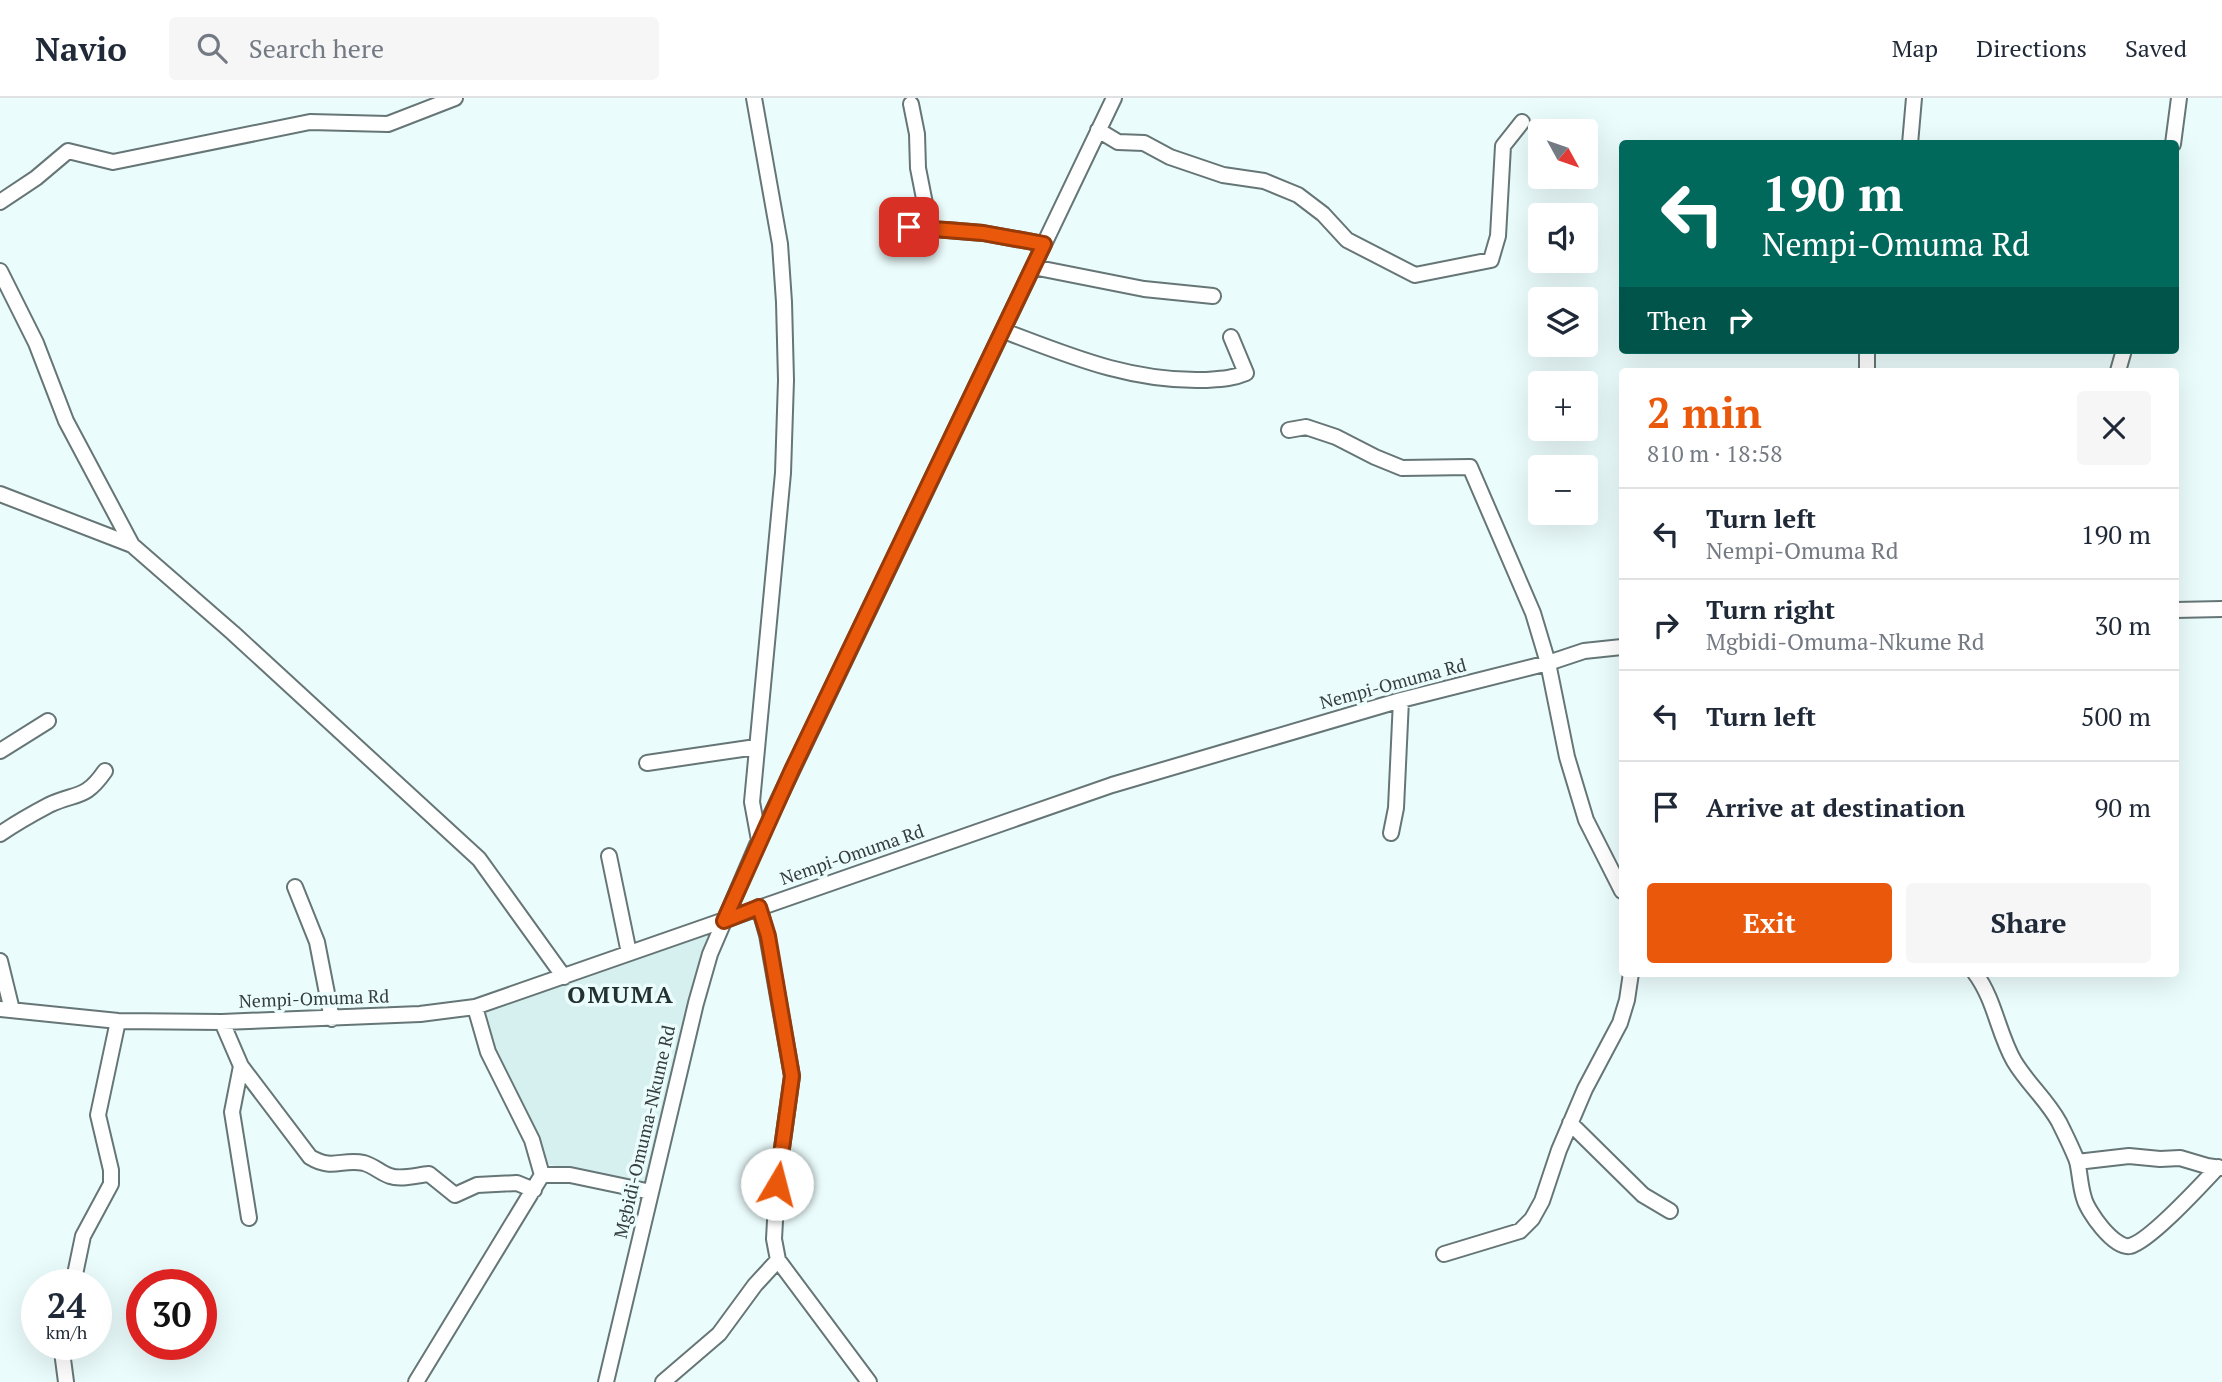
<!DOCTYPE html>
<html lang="en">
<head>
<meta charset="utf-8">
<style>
	:root { --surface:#fff; --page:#f6f6f7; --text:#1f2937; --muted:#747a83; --line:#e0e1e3; --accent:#ea580c }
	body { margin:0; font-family:"PT Serif",serif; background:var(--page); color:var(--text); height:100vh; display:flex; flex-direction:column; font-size:26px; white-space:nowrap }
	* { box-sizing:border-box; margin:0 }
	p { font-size:23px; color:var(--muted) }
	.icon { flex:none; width:38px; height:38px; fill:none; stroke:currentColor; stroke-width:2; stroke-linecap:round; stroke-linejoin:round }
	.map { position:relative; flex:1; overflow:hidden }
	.sheet { position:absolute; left:1619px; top:270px; width:560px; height:609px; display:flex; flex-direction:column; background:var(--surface); border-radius:7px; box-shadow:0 7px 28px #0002 }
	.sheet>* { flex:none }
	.hud { position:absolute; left:1619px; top:42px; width:560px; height:214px; border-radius:7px; box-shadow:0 7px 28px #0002; background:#00695c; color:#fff; overflow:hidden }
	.needle { width:46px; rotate:130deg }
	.controls { position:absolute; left:1528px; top:21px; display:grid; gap:14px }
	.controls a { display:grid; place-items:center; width:70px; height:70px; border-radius:7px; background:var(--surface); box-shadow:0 7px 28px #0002; font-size:35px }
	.speed { position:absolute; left:21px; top:1171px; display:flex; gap:14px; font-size:35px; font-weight:700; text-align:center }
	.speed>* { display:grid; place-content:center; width:91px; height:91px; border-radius:50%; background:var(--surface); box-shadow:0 7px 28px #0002; line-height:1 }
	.speed small { font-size:18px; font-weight:400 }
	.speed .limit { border:10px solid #d22; background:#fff; color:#111 }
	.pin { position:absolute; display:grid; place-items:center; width:60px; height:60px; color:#fff; margin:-30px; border-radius:14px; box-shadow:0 4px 10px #0006 }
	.me { position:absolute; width:77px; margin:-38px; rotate:8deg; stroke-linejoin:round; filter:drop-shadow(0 0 5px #0008) }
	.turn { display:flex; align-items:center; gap:24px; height:147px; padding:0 28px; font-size:32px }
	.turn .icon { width:91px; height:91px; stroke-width:2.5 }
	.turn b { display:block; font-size:49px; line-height:60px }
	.then { display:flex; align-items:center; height:66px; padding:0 28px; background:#0003; gap:14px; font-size:26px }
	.round { display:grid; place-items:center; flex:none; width:74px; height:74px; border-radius:7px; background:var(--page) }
	.head { display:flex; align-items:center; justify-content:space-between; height:119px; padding:0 28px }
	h1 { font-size:42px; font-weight:600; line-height:52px; color:var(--accent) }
	.primary-button { display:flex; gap:14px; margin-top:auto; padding:14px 28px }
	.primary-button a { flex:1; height:80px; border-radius:7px; background:var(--accent); color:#fff; font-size:28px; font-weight:600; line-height:80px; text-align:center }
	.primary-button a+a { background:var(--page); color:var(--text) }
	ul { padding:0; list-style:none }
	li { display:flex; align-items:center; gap:21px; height:91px; padding:0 28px; border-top:2px solid var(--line) }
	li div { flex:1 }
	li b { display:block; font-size:26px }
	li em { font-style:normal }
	header { display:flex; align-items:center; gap:42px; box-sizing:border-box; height:98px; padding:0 35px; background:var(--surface); border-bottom:2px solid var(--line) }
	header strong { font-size:33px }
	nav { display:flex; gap:38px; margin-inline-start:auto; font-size:24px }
	.search { width:490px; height:63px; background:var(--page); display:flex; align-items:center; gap:18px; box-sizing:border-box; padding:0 24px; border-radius:7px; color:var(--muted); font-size:26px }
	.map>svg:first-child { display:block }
	.built { fill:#d6f0f0 }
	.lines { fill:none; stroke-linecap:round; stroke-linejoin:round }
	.minor-casing { stroke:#667575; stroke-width:18 }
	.minor { stroke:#fff; stroke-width:14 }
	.route-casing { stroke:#983908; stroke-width:18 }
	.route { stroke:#ea580c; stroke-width:12 }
	.labels { text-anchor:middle; stroke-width:7; stroke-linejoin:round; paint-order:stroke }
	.street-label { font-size:18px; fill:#363d3d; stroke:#ebfcfc }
	.district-label { font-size:24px; font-weight:bold; letter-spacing:2px; fill:#233131; stroke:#ebfcfc }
</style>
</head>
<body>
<header>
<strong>Navio</strong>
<div class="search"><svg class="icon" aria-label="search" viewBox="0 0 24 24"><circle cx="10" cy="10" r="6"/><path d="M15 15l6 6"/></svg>Search here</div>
<nav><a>Map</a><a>Directions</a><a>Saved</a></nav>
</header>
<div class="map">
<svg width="2222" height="1284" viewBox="0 0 2222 1284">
	<rect width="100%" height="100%" fill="#ebfcfc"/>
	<path class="built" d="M711,836L694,889L645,1084L642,1087L547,1066L489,941L483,912L572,885Z"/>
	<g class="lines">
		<g class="minor-casing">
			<path id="minor" d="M754,0L780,146L784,204L786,282L783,375L752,704L759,742
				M911,6L917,36L918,70L930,131
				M1098,32L1118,44L1144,45L1170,59L1223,77L1264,83L1298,97L1323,116L1347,142L1415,177L1491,162L1498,138L1503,48L1522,24
				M1910,46L1914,0
				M2173,46L2179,0
				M0,104L36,80L68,53L113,64L310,24L388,26L455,0
				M888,127L983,135L1044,146
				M1033,169L1144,191L1213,198
				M0,173L36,245L66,323L132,447
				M1004,233C1070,258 1131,284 1204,282C1219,281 1232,281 1246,275L1231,239
				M1867,252V273
				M2118,273L2124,252
				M1289,332L1306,329L1336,339L1375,359L1402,370L1470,369L1533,515L1548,565L1567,659L1586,722L1622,793
				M0,396L132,447L233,535L479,761L564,879
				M2175,512L2222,511
				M0,653L48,623
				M647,665L756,649
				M1391,735L1396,710L1401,602
				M0,736C16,725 32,716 49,707C77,694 85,702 105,673
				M609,758L629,855
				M295,789L317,844L332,921
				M759,809L767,837L792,978L777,1086L774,1141L778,1162L869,1284
				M0,863L12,912
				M1975,875C1995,902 1998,935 2014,963C2027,985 2047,1002 2059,1024C2065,1036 2072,1050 2077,1063C2080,1075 2080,1088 2084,1100C2087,1113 2114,1151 2130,1148C2150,1143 2202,1086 2218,1069
				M0,911L118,923L222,924L420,916L475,909L1112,687L1401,602L1548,565L1584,553L1622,549
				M222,924L241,968L310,1059C333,1073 342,1060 364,1065C374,1068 381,1075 390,1078C401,1082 417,1077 429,1076L455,1097L477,1087L517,1085L534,1092
				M241,968L232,1014L249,1120
				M1570,1025L1643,1097L1670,1113
				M2077,1064L2129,1058L2160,1061L2180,1060L2207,1068L2222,1070
				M542,1077H570L651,1094
				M1444,1156L1520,1133L1532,1121L1542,1103L1559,1052L1585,991L1620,925L1627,902L1631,875
				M73,1186L83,1138L111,1086V1072L98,1017L118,923
				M61,1246L66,1284
				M416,1284L542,1077L532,1042L488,954L475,909
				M606,1284L696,905L710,856L759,742L1114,0
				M663,1284L719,1236L755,1187L778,1162"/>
		</g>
		<use href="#minor" class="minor"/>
	</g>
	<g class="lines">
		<g class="route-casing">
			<path id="route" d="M777,1086L792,978L768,838L759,809L724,823L792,672L1044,146L983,135L909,129"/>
		</g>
		<use href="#route" class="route"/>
	</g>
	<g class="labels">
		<g class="street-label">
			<text transform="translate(1393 586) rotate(-15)" y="6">Nempi-Omuma Rd</text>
			<text transform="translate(852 757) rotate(-19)" y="6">Nempi-Omuma Rd</text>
			<text transform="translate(314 901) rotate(-2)" y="6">Nempi-Omuma Rd</text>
			<text transform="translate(645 1034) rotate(-77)" y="6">Mgbidi-Omuma-Nkume Rd</text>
		</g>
		<g class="district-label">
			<text x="621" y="905">OMUMA</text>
		</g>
	</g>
</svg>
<div class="controls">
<a><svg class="needle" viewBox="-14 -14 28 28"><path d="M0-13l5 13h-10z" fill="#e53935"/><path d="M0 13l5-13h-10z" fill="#747a83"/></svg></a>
<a><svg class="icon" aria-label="sound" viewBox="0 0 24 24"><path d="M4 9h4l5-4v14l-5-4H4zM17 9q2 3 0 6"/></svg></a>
<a><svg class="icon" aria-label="layers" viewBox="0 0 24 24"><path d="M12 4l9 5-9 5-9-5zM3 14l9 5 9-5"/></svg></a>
<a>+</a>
<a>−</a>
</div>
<div class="speed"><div>24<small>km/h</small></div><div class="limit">30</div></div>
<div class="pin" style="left:909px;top:129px;background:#d93025"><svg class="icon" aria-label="arrive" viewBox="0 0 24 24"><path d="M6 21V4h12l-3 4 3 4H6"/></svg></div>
<svg class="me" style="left:777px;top:1086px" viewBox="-20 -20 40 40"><circle r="19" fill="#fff"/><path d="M0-13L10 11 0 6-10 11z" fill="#ea580c"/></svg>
<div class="hud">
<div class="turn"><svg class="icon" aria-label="left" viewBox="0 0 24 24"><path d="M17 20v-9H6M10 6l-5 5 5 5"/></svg><div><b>190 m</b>Nempi-Omuma Rd</div></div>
<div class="then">Then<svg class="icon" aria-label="right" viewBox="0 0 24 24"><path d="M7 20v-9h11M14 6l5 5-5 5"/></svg></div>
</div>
<section class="sheet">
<div class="head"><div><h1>2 min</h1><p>810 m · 18:58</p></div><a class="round"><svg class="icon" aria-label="close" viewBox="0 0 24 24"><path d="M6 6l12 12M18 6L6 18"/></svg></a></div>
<ul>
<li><svg class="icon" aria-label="left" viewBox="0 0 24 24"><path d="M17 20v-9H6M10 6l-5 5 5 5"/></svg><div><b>Turn left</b><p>Nempi-Omuma Rd</p></div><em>190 m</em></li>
<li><svg class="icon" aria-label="right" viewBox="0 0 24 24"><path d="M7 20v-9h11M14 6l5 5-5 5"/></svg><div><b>Turn right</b><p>Mgbidi-Omuma-Nkume Rd</p></div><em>30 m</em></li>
<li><svg class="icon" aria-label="left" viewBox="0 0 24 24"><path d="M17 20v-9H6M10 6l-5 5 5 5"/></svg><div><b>Turn left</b></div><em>500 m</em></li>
<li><svg class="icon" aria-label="arrive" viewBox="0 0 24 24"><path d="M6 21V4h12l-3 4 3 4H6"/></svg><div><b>Arrive at destination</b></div><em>90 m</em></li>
</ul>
<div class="primary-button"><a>Exit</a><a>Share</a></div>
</section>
</div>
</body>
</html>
